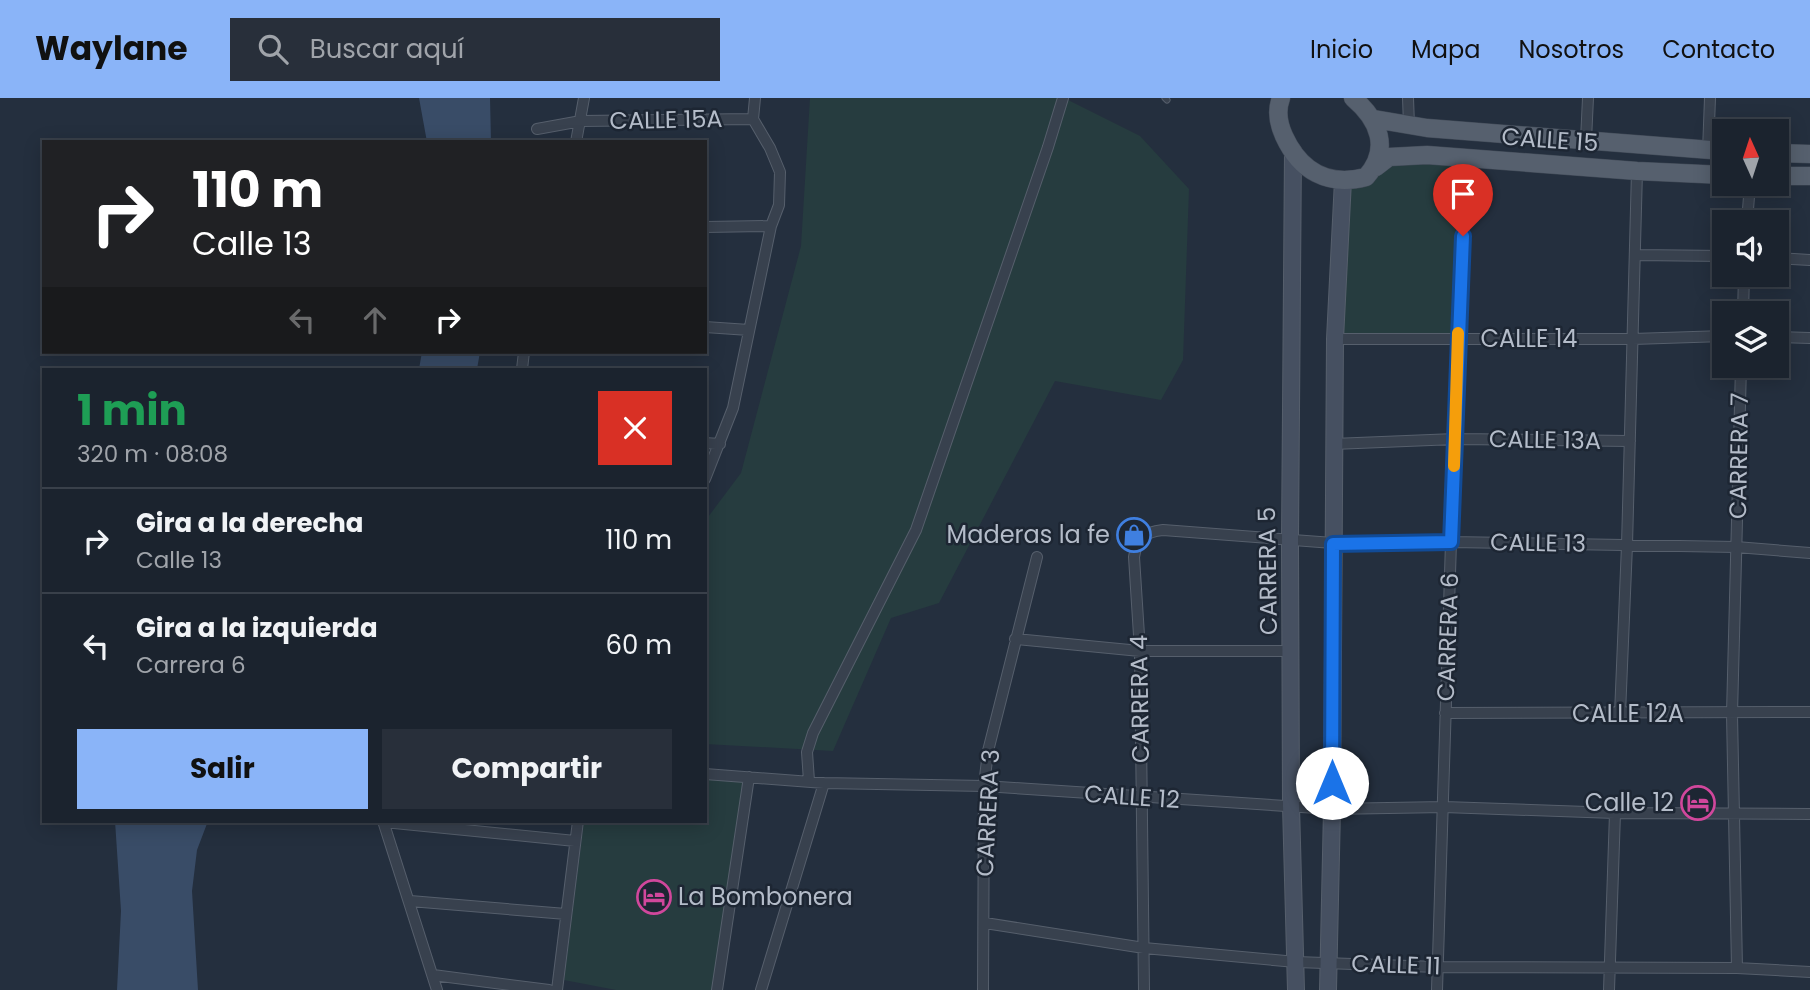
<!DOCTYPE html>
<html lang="es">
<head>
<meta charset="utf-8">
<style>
	:root { --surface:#1b232e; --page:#282f3a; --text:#f1f3f6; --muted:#a0a4aa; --line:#39404a; --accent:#8ab4f8 }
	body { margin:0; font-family:Poppins,sans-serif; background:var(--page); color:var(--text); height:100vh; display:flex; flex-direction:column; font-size:26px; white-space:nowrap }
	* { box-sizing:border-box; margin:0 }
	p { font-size:23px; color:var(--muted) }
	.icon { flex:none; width:38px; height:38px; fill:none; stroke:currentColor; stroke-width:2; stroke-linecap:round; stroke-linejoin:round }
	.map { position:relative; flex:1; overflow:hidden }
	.panel { position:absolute; left:42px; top:270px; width:665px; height:455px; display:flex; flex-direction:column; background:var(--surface); border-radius:0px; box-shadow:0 4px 18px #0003,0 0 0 2px var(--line) }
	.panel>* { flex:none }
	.top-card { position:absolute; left:42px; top:42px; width:665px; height:214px; border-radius:0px; box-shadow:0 4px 18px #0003,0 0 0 2px var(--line); background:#202124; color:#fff; overflow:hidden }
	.needle { width:46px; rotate:357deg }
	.fabs { position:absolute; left:1712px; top:21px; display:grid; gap:14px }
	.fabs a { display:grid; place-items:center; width:77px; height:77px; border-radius:0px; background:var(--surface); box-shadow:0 4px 18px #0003,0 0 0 2px var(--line); font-size:35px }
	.pin { position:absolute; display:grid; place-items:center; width:60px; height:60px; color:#fff; margin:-72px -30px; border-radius:50% 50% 50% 0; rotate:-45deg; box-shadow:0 0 7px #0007 }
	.pin .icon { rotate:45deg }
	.me { position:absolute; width:77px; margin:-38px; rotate:0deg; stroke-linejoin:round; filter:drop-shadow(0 0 5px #0008) }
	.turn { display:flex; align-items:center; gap:24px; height:147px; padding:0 35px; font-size:32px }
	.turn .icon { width:91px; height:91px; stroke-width:2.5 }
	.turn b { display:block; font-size:49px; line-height:60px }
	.lanes { display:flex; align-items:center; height:66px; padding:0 35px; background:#0003; justify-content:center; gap:35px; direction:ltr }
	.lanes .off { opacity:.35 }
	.round { display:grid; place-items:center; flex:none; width:74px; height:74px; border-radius:0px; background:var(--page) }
	.head { display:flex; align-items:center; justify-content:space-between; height:119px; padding:0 35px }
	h1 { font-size:42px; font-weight:700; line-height:52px; color:#1e9e55 }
	.action { display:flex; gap:14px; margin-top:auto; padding:14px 35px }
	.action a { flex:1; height:80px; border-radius:0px; background:var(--accent); color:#111; font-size:28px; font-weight:700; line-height:80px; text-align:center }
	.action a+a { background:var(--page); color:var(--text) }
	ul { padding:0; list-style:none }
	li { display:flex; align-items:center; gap:21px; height:105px; padding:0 35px; border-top:2px solid var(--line) }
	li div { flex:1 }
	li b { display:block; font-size:26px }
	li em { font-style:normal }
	header { display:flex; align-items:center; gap:42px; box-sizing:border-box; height:98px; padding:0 35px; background:var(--accent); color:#111 }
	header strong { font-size:33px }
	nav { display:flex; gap:38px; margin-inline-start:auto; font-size:24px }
	.search { width:490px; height:63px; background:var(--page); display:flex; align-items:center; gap:18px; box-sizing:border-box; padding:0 24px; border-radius:0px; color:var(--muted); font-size:26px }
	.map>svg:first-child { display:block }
	.green { fill:#263c3f }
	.water { fill:#394c67 }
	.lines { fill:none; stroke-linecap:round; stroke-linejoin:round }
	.lane-casing { stroke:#565f6c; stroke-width:7 }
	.street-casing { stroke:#565f6c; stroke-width:12 }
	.secondary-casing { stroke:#565f6c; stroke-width:18 }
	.primary-casing { stroke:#414a57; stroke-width:19 }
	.lane { stroke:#38414e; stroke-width:5 }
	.street { stroke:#38414e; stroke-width:10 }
	.secondary { stroke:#465061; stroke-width:16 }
	.primary { stroke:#56606e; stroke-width:18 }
	.route-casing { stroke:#114b97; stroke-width:18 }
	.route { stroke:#1a73e8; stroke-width:12 }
	.slow { stroke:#f59e0b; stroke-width:12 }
	.labels { text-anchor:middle; stroke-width:5; stroke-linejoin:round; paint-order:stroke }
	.street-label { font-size:24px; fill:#b4bcc9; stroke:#1d2633 }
	.poi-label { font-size:24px; fill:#b4bcc9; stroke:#1d2633; text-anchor:end }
</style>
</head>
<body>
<header>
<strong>Waylane</strong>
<div class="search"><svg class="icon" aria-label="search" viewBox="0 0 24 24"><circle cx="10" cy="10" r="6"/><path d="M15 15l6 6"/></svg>Buscar aquí</div>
<nav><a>Inicio</a><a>Mapa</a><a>Nosotros</a><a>Contacto</a></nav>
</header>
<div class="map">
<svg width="1810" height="892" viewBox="0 0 1810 892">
	<rect width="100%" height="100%" fill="#242f3e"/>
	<path class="green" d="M810,0H1064L1140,38L1189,91L1183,262L1161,302L1055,283L939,505L891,520L833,653L705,646V423L741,375L801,148Z
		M1466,60L1458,242L1335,241L1343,82L1376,69Z
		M705,679L746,681L713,892H616L564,882L584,723H705Z"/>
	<path class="water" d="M419,0H490L491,44H427Z
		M422,254H480L477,271H419Z
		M115,723H208L197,752L192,793L198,892H117L121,813Z"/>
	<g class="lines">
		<g class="lane-casing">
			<path id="lane" d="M1165,0L1167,2"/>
		</g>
		<g class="street-casing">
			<path id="street" d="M1408,0L1409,27
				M537,31L581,23L753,21
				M1586,42L1588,0
				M576,44L584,0
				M1708,53L1710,0
				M1747,124L1750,86
				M705,129L771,128
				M1636,157L1724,158
				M1776,160L1810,162
				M1743,215L1744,177
				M705,229L749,232
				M1776,239L1810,240
				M1335,241H1633L1724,238
				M522,271L524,254
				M705,345L720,346
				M1333,346L1455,341L1630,343
				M705,381L733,310L771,128L779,107L780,74L770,50L753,21L755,0
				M1015,541L1140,553H1292
				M1445,615L1810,614
				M1620,616L1627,447L1637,73
				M705,676L824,685L984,688L1332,711L1444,709L1615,715L1810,716
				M809,683L807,654L813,635L916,432L1048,49L1063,0
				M383,723L437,892
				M384,724L575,743
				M410,803L566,816
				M985,825L1144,850L1296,864L1437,869L1737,870L1810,874
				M1737,870L1732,616L1741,268
				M433,877L549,892
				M557,892L578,723
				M717,892L749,679
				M761,892L824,685
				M983,892L984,688L988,653L1037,459
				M1144,892L1140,553L1134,459C1137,440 1144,434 1163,432L1333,445L1451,444L1736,449L1810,455
				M1437,892L1451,444L1466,60
				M1609,892L1615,715"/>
		</g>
		<g class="secondary-casing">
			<path id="secondary" d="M1293,53L1290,442L1291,708L1296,892
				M1328,892L1332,711L1335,241L1343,82"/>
		</g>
		<g class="primary-casing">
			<path id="primary" d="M1281,0C1276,13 1278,25 1284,38C1300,73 1328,89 1366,79C1391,51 1379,22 1353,0
				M1374,21L1427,30L1724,53
				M1776,55L1810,56
				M1376,69L1389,59L1427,57L1637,73L1724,77
				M1776,78H1810"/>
		</g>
		<use href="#lane" class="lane"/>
		<use href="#street" class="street"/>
		<use href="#secondary" class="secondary"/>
		<use href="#primary" class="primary"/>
	</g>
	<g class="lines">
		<g class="route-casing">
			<path id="route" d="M1332,685L1333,446L1451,444L1463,138"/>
		</g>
		<use href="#route" class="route"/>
		<path class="slow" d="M1454,368L1458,235"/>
	</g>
	<defs>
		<g id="shop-ring" transform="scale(1.75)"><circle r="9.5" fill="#1d2633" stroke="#3f7fe0" stroke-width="1.5"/><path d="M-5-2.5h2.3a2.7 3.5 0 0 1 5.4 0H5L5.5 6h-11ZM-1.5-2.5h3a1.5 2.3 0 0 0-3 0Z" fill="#3f7fe0"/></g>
		<g id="hotel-ring" transform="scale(1.75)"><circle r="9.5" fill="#1d2633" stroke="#d1479c" stroke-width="1.5"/><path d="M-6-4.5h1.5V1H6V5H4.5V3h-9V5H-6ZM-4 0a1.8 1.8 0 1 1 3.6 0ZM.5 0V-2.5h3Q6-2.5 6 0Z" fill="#d1479c"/></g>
	</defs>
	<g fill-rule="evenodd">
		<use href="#shop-ring" x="1134" y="437"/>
		<use href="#hotel-ring" x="1698" y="705"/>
		<use href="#hotel-ring" x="654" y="799"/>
	</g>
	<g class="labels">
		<g class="street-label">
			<text transform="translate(666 22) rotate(-1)" y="8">CALLE 15A</text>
			<text transform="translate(1550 42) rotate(4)" y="8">CALLE 15</text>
			<text x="1529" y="249">CALLE 14</text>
			<text transform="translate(1545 342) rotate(1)" y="8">CALLE 13A</text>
			<text transform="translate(1739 358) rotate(-89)" y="8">CARRERA 7</text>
			<text transform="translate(1538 445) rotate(1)" y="8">CALLE 13</text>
			<text transform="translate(1268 473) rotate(-91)" y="8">CARRERA 5</text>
			<text transform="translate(1448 539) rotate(-88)" y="8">CARRERA 6</text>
			<text transform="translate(1140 601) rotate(-91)" y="8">CARRERA 4</text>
			<text x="1628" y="624">CALLE 12A</text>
			<text transform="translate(1132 699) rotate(4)" y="8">CALLE 12</text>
			<text transform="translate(988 715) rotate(-87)" y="8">CARRERA 3</text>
			<text transform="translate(1396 867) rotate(2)" y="8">CALLE 11</text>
		</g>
		<g class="poi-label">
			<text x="1110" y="445">Maderas la fe</text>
			<text x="1674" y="713">Calle 12</text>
			<text x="678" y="807" text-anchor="start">La Bombonera</text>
		</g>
	</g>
</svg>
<div class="fabs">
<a><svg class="needle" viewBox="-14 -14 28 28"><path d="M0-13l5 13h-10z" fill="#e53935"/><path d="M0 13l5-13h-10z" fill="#a0a4aa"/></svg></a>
<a><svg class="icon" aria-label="sound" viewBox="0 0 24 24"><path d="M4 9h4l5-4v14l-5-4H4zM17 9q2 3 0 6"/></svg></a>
<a><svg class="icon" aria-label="layers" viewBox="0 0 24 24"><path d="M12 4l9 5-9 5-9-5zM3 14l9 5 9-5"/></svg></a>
</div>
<div class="pin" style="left:1463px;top:138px;background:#d93025"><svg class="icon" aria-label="arrive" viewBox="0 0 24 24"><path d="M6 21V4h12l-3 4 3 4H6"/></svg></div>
<svg class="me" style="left:1332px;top:685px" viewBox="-20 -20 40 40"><circle r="19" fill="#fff"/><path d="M0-13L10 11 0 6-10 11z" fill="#1a73e8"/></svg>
<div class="top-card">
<div class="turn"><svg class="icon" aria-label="right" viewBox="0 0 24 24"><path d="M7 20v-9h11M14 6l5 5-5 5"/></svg><div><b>110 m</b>Calle 13</div></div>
<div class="lanes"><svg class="icon off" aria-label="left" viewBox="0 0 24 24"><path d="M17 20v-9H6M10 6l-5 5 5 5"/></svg><svg class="icon off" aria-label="ahead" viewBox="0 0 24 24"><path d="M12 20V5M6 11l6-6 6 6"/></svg><svg class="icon" aria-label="right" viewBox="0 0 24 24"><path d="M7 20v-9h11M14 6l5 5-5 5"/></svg></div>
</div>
<section class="panel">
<div class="head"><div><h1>1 min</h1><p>320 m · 08:08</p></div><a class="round" style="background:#d93025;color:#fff"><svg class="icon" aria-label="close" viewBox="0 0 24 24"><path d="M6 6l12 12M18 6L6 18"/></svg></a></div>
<ul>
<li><svg class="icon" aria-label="right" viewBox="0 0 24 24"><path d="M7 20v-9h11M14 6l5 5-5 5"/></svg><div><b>Gira a la derecha</b><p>Calle 13</p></div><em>110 m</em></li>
<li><svg class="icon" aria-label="left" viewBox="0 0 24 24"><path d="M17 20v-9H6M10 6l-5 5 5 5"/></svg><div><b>Gira a la izquierda</b><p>Carrera 6</p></div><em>60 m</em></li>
</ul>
<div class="action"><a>Salir</a><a>Compartir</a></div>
</section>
</div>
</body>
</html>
